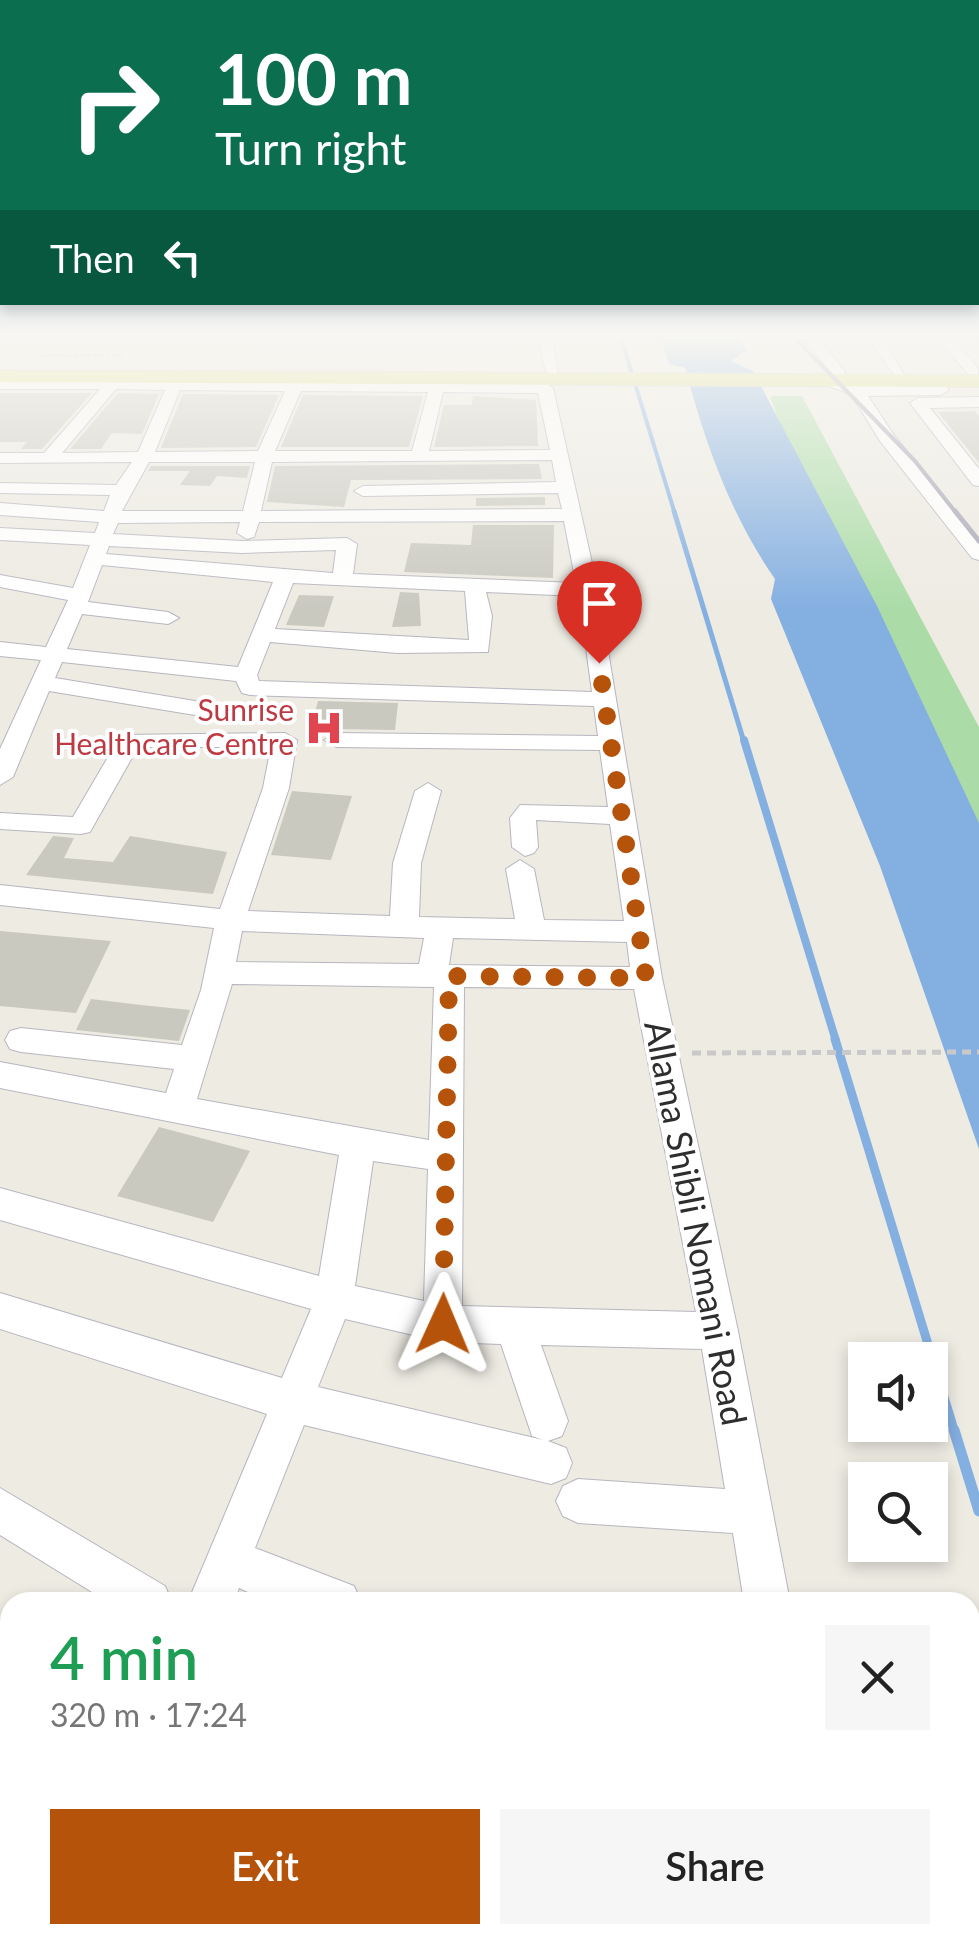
<!DOCTYPE html>
<html lang="en">
<head>
<meta charset="utf-8">
<style>
	:root { --surface:#fff; --page:#f6f6f6; --text:#222; --muted:#767676; --accent:#b45309 }
	body { margin:0; font-family:Lato,sans-serif; background:var(--page); color:var(--text); height:100vh; display:flex; flex-direction:column; font-size:38px; white-space:nowrap }
	* { box-sizing:border-box; margin:0 }
	p { font-size:32px; color:var(--muted) }
	.icon { flex:none; width:55px; height:55px; fill:none; stroke:currentColor; stroke-width:2; stroke-linecap:round; stroke-linejoin:round }
	.map { position:relative; flex:1; overflow:hidden }
	.side { position:absolute; left:0px; top:1592px; width:980px; height:352px; display:flex; flex-direction:column; background:var(--surface); border-radius:30px 30px 0 0; box-shadow:0 5px 15px #0003 }
	.side>* { flex:none }
	.top-card { position:absolute; left:0px; top:0px; width:980px; height:305px; box-shadow:0 5px 15px #0003; background:#0b6e4f; color:#fff; overflow:hidden }
	.fabs { position:absolute; left:848px; top:1342px; display:grid; gap:20px }
	.fabs a { display:grid; place-items:center; width:100px; height:100px; border-radius:0px; background:var(--surface); box-shadow:0 5px 15px #0003; font-size:50px }
	.pin { position:absolute; display:grid; place-items:center; width:85px; height:85px; color:#fff; margin:-102px -42px; border-radius:50% 50% 50% 0; rotate:-45deg; box-shadow:0 0 10px #0007 }
	.pin .icon { rotate:45deg }
	.me { position:absolute; width:110px; margin:-55px; rotate:1deg; stroke-linejoin:round; filter:drop-shadow(0 0 8px #0008) }
	.turn { display:flex; align-items:center; gap:35px; height:210px; padding:0 50px; font-size:45px }
	.turn .icon { width:130px; height:130px; stroke-width:2.5 }
	.turn b { display:block; font-size:70px; line-height:85px }
	.then { display:flex; align-items:center; height:95px; padding:0 50px; background:#0003; gap:20px; font-size:38px }
	.round { display:grid; place-items:center; flex:none; width:105px; height:105px; border-radius:0px; background:var(--page) }
	.summary { display:flex; align-items:center; justify-content:space-between; height:170px; padding:0 50px }
	h1 { font-size:60px; font-weight:600; line-height:75px; color:#1e9e55 }
	.cta { display:flex; gap:20px; margin-top:auto; padding:20px 50px }
	.cta a { flex:1; height:115px; border-radius:0px; background:var(--accent); color:#fff; font-size:40px; font-weight:600; line-height:115px; text-align:center }
	.cta a+a { background:var(--page); color:var(--text) }
	.map>svg:first-child { display:block }
	.green { fill:#abdca7 }
	.water { fill:#84afe1 }
	.lines { fill:none; stroke-linecap:round; stroke-linejoin:round }
	.stream-far4 { stroke:#84afe1; stroke-width:4 }
	.stream-far3 { stroke:#84afe1; stroke-width:5 }
	.stream-far2 { stroke:#84afe1; stroke-width:8 }
	.stream-far1 { stroke:#84afe1; stroke-width:9 }
	.stream { stroke:#84afe1; stroke-width:11 }
	.building { fill:#cac9c0 }
	.minor-casing { stroke:#b7b6c0; stroke-width:2 }
	.major-casing { stroke:#c9c9c9; stroke-width:2 }
	.path-far1 { stroke:#c9c9c9; stroke-width:2.5; stroke-dasharray:4 2.5; stroke-linecap:butt }
	.path { stroke:#c9c9c9; stroke-width:5; stroke-dasharray:9 6; stroke-linecap:butt }
	.minor { fill:#fff; fill-rule:evenodd }
	.major { fill:#dde074; fill-rule:evenodd }
	.rail-far1 { stroke:#a7a5b5; stroke-width:4 }
	.rail { stroke:#a7a5b5; stroke-width:5 }
	.route { stroke:#b45309; stroke-width:18; stroke-dasharray:0 32.4 }
	.labels { text-anchor:middle; stroke-width:8; stroke-linejoin:round; paint-order:stroke }
	.far-health-label { font-size:30px; fill:#be3a42; stroke:#fff; text-anchor:end }
	.street-label { font-size:35px; fill:#2e2e2e; stroke:#fff }
</style>
</head>
<body>
<div class="map">
<svg width="979" height="1944" viewBox="0 0 979 1944">
	<rect width="100%" height="100%" fill="#edebe2"/>
	<path class="green" d="M770,396H802L979,727V833L834,576Z"/>
	<path class="water" d="M660,338H739L747,350L731,361L753,371L877,606L979,823V1149L880,866L771,599L775,579C730,514 706,445 685,368L669,364Z"/>
	<g class="lines">
		<path class="stream-far4" d="M621,338L675,514"/>
		<path class="stream-far3" d="M674,511L744,742"/>
		<path class="stream-far2" d="M744,740L836,1041"/>
		<path class="stream-far1" d="M835,1039L955,1433"/>
		<path class="stream" d="M954,1430L979,1511"/>
	</g>
	<path class="building" d="M0,393H92L42,449H21L27,442H0Z
		M118,393L159,394L142,434L112,433L101,449H70Z
		M183,394L279,395L256,447L161,448Z
		M303,395L423,396L409,447H281Z
		M473,396L536,400L538,446L434,447L444,405H472Z
		M975,411L979,416V463L938,412Z
		M539,464L542,479L351,480L344,507L267,502L275,466Z
		M151,466H250L247,478L217,476L210,486L180,485L190,471H148Z
		M545,497V505L476,506V498Z
		M473,525H554L553,578L404,572L411,543L471,545Z
		M400,592L419,593L421,626L392,627Z
		M299,595L334,596L324,627L286,625Z
		M318,701L398,703L395,730L336,729L309,734Z
		M292,791L352,796L331,860L271,855Z
		M53,836L74,838L64,858L113,862L130,836L227,852L213,894L26,875Z
		M0,931L111,941L76,1013L0,1006Z
		M91,999L141,1005L190,1010L179,1041L76,1030Z
		M159,1127L250,1151L213,1222L117,1196Z"/>
	<g class="lines">
		<g class="minor-casing">
			<path id="minor" d="M538,338H552L558,375L546,372Z
				M804,338H819L845,372L843,375H833Z
				M869,338H883L904,375H894Z
				M937,338H952L978,368V374H968Z
				M179,370L187,375L184,381L545,383L553,388L598,590L662,978L738,1331L790,1602H744L733,1533L578,1523L563,1516L556,1501L563,1486L578,1479L725,1489L702,1349L541,1345L568,1421L562,1436L548,1441L566,1448L572,1463L566,1478L551,1484L304,1425L255,1548L354,1586L361,1602H270L239,1588L234,1602H188L267,1414L0,1329V1293L282,1378L311,1309L0,1220V1188L319,1276L339,1155L0,1088V1062L166,1093L174,1069L21,1052L10,1049L5,1040L10,1031L21,1028L182,1045L201,990L214,928L0,905V885L220,909L263,788L271,747H138L90,832L81,834L0,829V813L73,817L121,735L285,733L297,740L289,788L248,911L390,916L393,863L415,791L428,783L441,791L421,863L419,917L515,919L506,869L520,860L534,869L544,920L624,921L610,824L536,820L538,847L534,853L525,856L512,847L510,818L520,805L608,807L600,750L336,747L324,740L336,733L598,736L594,706L250,695L242,693L236,681L62,662L55,678L201,702L213,709L201,716L49,691L13,777L0,785V749L41,660L0,656V642L46,647L68,600L0,587V575L73,588L90,545L0,540V528L95,533L99,522L0,515V503L104,511L110,495L0,493V483L116,485L132,462L0,463V453H44L100,389H0V379L169,381ZM116,389L165,390L138,452L62,453ZM180,390L285,391L258,451L155,452ZM301,391L428,392L412,451H275ZM443,392L538,393L550,450L429,451ZM552,460L556,482L363,486L354,491L363,496L558,493L562,509L261,511L272,462ZM149,462H255L243,511H122ZM564,521L576,583L353,574L357,544L347,538L242,541L113,534L118,523L240,522L237,533L247,539L254,537L259,522ZM109,546L242,553L336,550L333,573L106,554ZM102,565L273,582L238,667L67,649L82,614L168,624L179,618L168,612L88,602ZM293,583L465,591L469,640L275,629ZM486,592L579,596L592,692L259,681L257,675L270,642L397,653L488,652L492,616ZM242,931L424,938L419,964L236,962ZM453,938L627,942L630,967L449,965ZM232,984L434,987L429,1140L197,1099ZM464,987L634,989L696,1312L462,1306ZM373,1161L428,1169L424,1301L355,1286ZM345,1319L443,1342L501,1344L532,1436L543,1440L318,1387Z
				M828,376L858,386L946,387L949,390L941,395L868,396L893,434L979,541V560L972,558L880,441L851,394L823,384V378Z
				M979,397V407L930,408L979,469V486L973,485L910,403L918,398Z
				M0,1488L165,1586L172,1602H108L0,1535Z
				M0,1714L10,1719V1770L0,1766Z
				M73,1935H145L149,1944H77Z
				M799,1935H853L854,1944H800Z"/>
		</g>
		<g class="major-casing">
			<path id="major" d="M0,370L979,375V387L0,382Z"/>
		</g>
		<path class="path-far1" d="M41,355H124"/>
		<path class="path" d="M692,1053L979,1052"/>
		<use href="#minor" class="minor"/>
		<use href="#major" class="major"/>
		<path class="rail-far1" d="M795,338L915,461L957,514"/>
		<path class="rail" d="M955,511L979,541"/>
	</g>
	<linearGradient id="sky" x2="0" y2="1"><stop stop-color="#80b2e5"/><stop offset="0.55" stop-color="#f7f6f2"/><stop offset="1" stop-color="#f7f6f2" stop-opacity="0"/></linearGradient>
	<rect width="979" height="610" fill="url(#sky)"/>
	<g class="lines">
		<path class="route" d="M443,1324L449,976L646,978L599,663"/>
	</g>
	<defs>
		<g id="hospital-bare" transform="scale(3)"><path d="M-5-5h3v3.5h4V-5h3V5h-3V1.5h-4V5h-3Z" fill="#e0444e" stroke="#fff" stroke-width="2.5" paint-order="stroke"/></g>
	</defs>
	<g fill-rule="evenodd">
		<use href="#hospital-bare" x="324" y="728"/>
	</g>
	<g class="labels">
		<g class="far-health-label">
			<text x="294" y="721">Sunrise<tspan x="294" dy="34">Healthcare Centre</tspan></text>
		</g>
		<g class="street-label">
			<text transform="translate(695 1223) rotate(79)" y="12">Allama Shibli Nomani Road</text>
		</g>
	</g>
</svg>
<div class="fabs">
<a><svg class="icon" aria-label="sound" viewBox="0 0 24 24"><path d="M4 9h4l5-4v14l-5-4H4zM17 9q2 3 0 6"/></svg></a>
<a><svg class="icon" aria-label="search" viewBox="0 0 24 24"><circle cx="10" cy="10" r="6"/><path d="M15 15l6 6"/></svg></a>
</div>
<div class="pin" style="left:599px;top:663px;background:#d93025"><svg class="icon" aria-label="arrive" viewBox="0 0 24 24"><path d="M6 21V4h12l-3 4 3 4H6"/></svg></div>
<svg class="me" style="left:443px;top:1324px" viewBox="-20 -20 40 40"><path d="M0-17L14 15 0 8-14 15z" fill="#b45309" stroke="#fff" stroke-width="4"/></svg>
<div class="top-card">
<div class="turn"><svg class="icon" aria-label="right" viewBox="0 0 24 24"><path d="M7 20v-9h11M14 6l5 5-5 5"/></svg><div><b>100 m</b>Turn right</div></div>
<div class="then">Then<svg class="icon" aria-label="left" viewBox="0 0 24 24"><path d="M17 20v-9H6M10 6l-5 5 5 5"/></svg></div>
</div>
<section class="side">
<div class="summary"><div><h1>4 min</h1><p>320 m · 17:24</p></div><a class="round"><svg class="icon" aria-label="close" viewBox="0 0 24 24"><path d="M6 6l12 12M18 6L6 18"/></svg></a></div>
<div class="cta"><a>Exit</a><a>Share</a></div>
</section>
</div>
</body>
</html>
